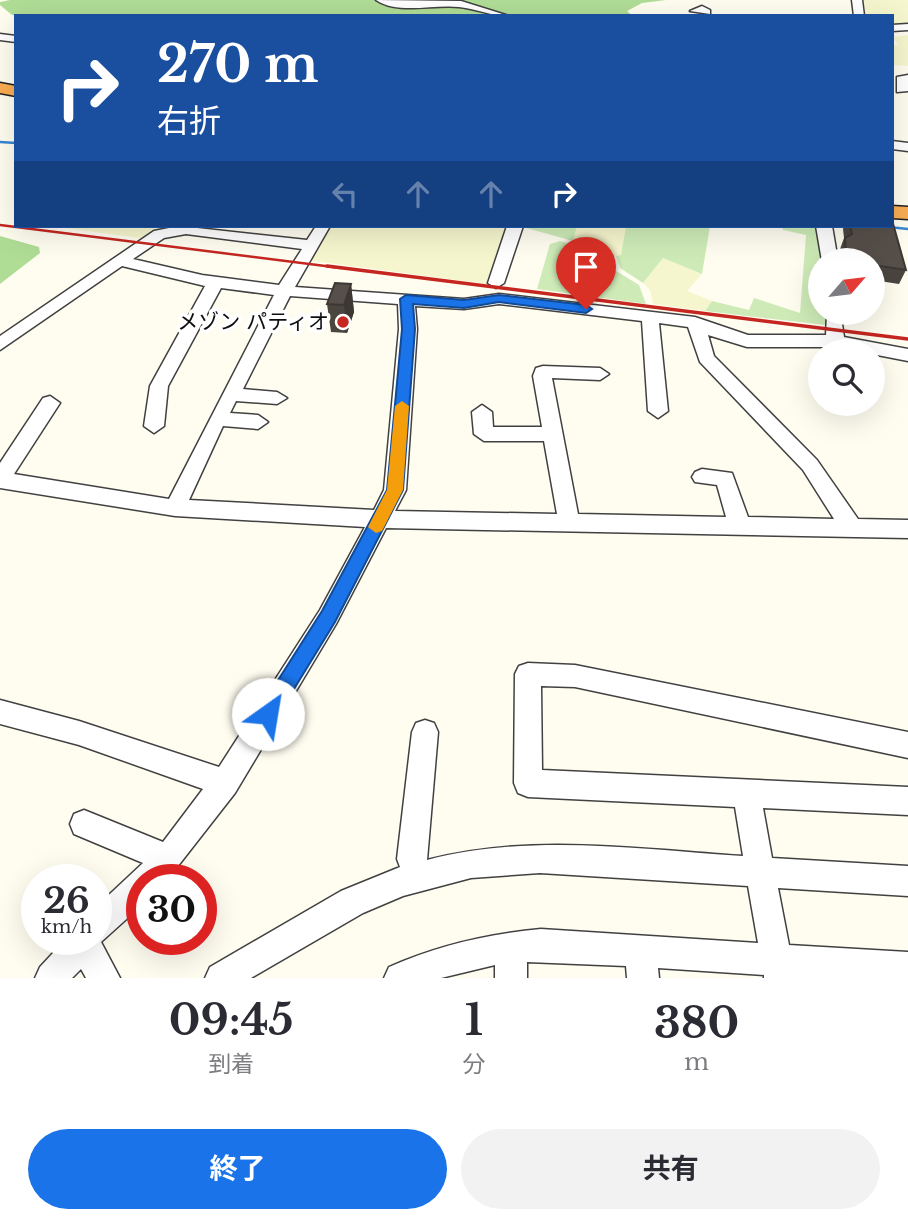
<!DOCTYPE html>
<html lang="ja">
<head>
<meta charset="utf-8">
<style>
	:root { --surface:#fff; --page:#f2f2f3; --text:#2b2b33; --muted:#7c7c81; --accent:#1a73e8 }
	body { margin:0; font-family:"Libre Baskerville","Noto Sans JP",serif; background:var(--page); color:var(--text); height:100vh; display:flex; flex-direction:column; font-size:26px; white-space:nowrap }
	* { box-sizing:border-box; margin:0 }
	p { font-size:23px; color:var(--muted) }
	.icon { flex:none; width:38px; height:38px; fill:none; stroke:currentColor; stroke-width:2; stroke-linecap:round; stroke-linejoin:round }
	.map { position:relative; height:978px; overflow:hidden }
	.details { display:flex; flex-direction:column; background:var(--surface); flex:1 }
	.details>* { flex:none }
	.hud { position:absolute; left:14px; top:14px; width:880px; height:214px; border-radius:0px; box-shadow:0 7px 28px #0002; background:#1a4fa0; color:#fff; overflow:hidden }
	.needle { width:46px; rotate:62deg }
	.controls { position:absolute; left:808px; top:248px; display:grid; gap:14px }
	.controls a { display:grid; place-items:center; width:77px; height:77px; border-radius:50%; background:var(--surface); box-shadow:0 7px 28px #0002; font-size:35px }
	.speed { position:absolute; left:21px; top:864px; display:flex; gap:14px; font-size:35px; font-weight:700; text-align:center }
	.speed>* { display:grid; place-content:center; width:91px; height:91px; border-radius:50%; background:var(--surface); box-shadow:0 7px 28px #0002; line-height:1 }
	.speed small { font-size:18px; font-weight:400 }
	.speed .limit { border:10px solid #d22; background:#fff; color:#111 }
	.pin { position:absolute; display:grid; place-items:center; width:60px; height:60px; color:#fff; margin:-72px -30px; border-radius:50% 50% 50% 0; rotate:-45deg; box-shadow:0 0 7px #0007 }
	.pin .icon { rotate:45deg }
	.me { position:absolute; width:77px; margin:-38px; rotate:32deg; stroke-linejoin:round; filter:drop-shadow(0 0 5px #0008) }
	.turn { display:flex; align-items:center; gap:24px; height:147px; padding:0 28px; font-size:32px }
	.turn .icon { width:91px; height:91px; stroke-width:2.5 }
	.turn b { display:block; font-size:49px; line-height:60px }
	.lanes { display:flex; align-items:center; height:66px; padding:0 28px; background:#0003; justify-content:center; gap:35px; direction:ltr }
	.lanes .off { opacity:.35 }
	.eta { display:flex; justify-content:space-evenly; align-items:center; height:119px; text-align:center }
	.eta b { font-size:42px; font-weight:700; line-height:49px }
	.action { display:flex; gap:14px; margin-top:auto; padding:14px 28px }
	.action a { flex:1; height:80px; border-radius:42px; background:var(--accent); color:#fff; font-size:28px; font-weight:700; line-height:80px; text-align:center }
	.action a+a { background:var(--page); color:var(--text) }
	.map>svg:first-child { display:block }
	.farmland { fill:#f6f6ce }
	.green { fill:#ceebb7 }
	.forest { fill:#b0dd96 }
	.lines { fill:none; stroke-linecap:round; stroke-linejoin:round }
	.stream { stroke:#3687d3; stroke-width:2.5 }
	.minor-casing { stroke:#414141; stroke-width:3 }
	.highway-casing { stroke:#1f1f1f; stroke-width:3 }
	.minor { fill:#fff; fill-rule:evenodd }
	.highway { fill:#faad53; fill-rule:evenodd }
	.rail-far1 { stroke:#c52620; stroke-width:2.5 }
	.rail { stroke:#c52620; stroke-width:3.5 }
	.wall { fill:#4b4540 }
	.shaded-wall { fill:#3d3834 }
	.building { fill:#57504a; stroke:#3d3834; stroke-width:2 }
	.route { fill:#1a73e8; stroke:#114b97; stroke-width:2 }
	.slow { fill:#f59e0b }
	.poi-dot { fill:#c52620; stroke:#fff; stroke-width:2.5 }
	.labels { text-anchor:middle; stroke-width:7; stroke-linejoin:round; paint-order:stroke }
	.poi-label { font-size:21px; fill:#0e0e0e; stroke:#fff; text-anchor:end }
</style>
</head>
<body>
<div class="map">
<svg width="908" height="978" viewBox="0 0 908 978">
	<rect width="100%" height="100%" fill="#fffdf0"/>
	<path class="farmland" d="M863,0H908V25H893L892,16H866Z
		M908,35V66L893,65V45H898L893,37Z
		M52,226H157L145,239Z
		M327,226H472L512,227L494,285L306,260Z
		M577,226H626L621,255L616,256L573,241Z
		M663,258L702,274L687,291L712,301L705,311L653,304L650,290L643,283Z"/>
	<path class="green" d="M519,226H577L573,241Z
		M626,226H710L702,274L663,258L643,283L620,268L616,256L621,255Z
		M782,226H817L823,261L821,313H831L832,317L825,325L705,311L712,301L749,310L754,298L800,313L806,235L783,230Z
		M560,241L608,256L613,269L639,285L646,304L537,289L550,244Z"/>
	<path class="forest" d="M10,0H666L642,3L627,11L633,16H25L12,15L0,5V2Z
		M0,236L39,247L40,253L0,284Z"/>
	<g class="lines">
		<path class="stream" d="M0,142L16,143
			M879,226L908,229"/>
		<g class="minor-casing">
			<path id="minor" d="M376,0L461,1L509,16C491,16 477,9 459,7C433,4 398,15 376,0Z
				M852,0H862L864,16H854Z
				M702,6L710,10V14L690,11Z
				M908,24V30L892,31V25Z
				M0,34L16,36V42L0,40Z
				M908,75V91L897,92V77Z
				M892,141L908,143V151L892,149Z
				M179,226L307,240L316,226H330L295,287L464,299L499,294L695,317L748,335H826L827,314L849,313L850,319L842,324L844,337L908,349V361L836,347H747L708,335L714,356L817,460L858,519L908,520V538L386,528L336,624L235,793L167,880H142V905L101,942L120,978H86L81,969L72,978H35L40,967L65,940H96V907L143,863L74,834L70,824L74,814L84,810L163,842L203,789L79,745L0,724V700L79,721L219,767L320,610L365,527L175,516L0,488V463L43,398L50,396L60,403L14,474L169,499L274,295L221,288L168,386L164,426L154,433L144,426L150,386L205,286L122,266L0,350V336L154,231ZM186,234L302,249L279,285L202,275L133,259L164,238ZM290,296L398,304L399,329L384,490L374,510L189,500L223,426L258,429L268,422L258,415L230,413L236,401L277,404L287,398L277,392L243,389ZM499,304L642,321L648,411L658,418L668,411L659,323L688,327L700,362L803,470L834,519L748,517L732,473L702,469L695,472L692,477L695,482L717,485L726,517L578,514L552,378L600,380L609,374L600,368L543,366L536,368L533,376L542,427H493L492,412L482,405L472,412L474,434L484,441H544L557,514L395,511L406,490L417,329L415,306L464,309Z
				M507,226H523L504,283L496,288L488,283Z
				M816,226H832L838,261H822Z
				M528,663L575,665L908,732V758L575,687L541,686L542,770L908,787V815L763,808L772,858L908,866V896L778,888L789,945L908,952V978H764V975L658,968L659,978H627L626,966L527,962V978H495V965L441,978H384L389,967C439,945 487,934 541,929L758,943L748,886L540,873L471,878L403,896L363,913L251,978H205L210,967L341,891L400,867L397,859L412,732L416,723L425,720L434,723L438,732L427,860C530,833 638,849 743,856L735,807L528,797L518,793L514,783L515,674L519,666Z"/>
		</g>
		<g class="highway-casing">
			<path id="highway" d="M0,83L16,86V96L0,93Z
				M892,206L908,207V219L892,218Z"/>
		</g>
		<use href="#minor" class="minor"/>
		<use href="#highway" class="highway"/>
		<path class="rail-far1" d="M0,225L341,268"/>
		<path class="rail" d="M327,266L908,339"/>
	</g>
	<path class="wall" d="M844,226H892L906,270L899,284L873,280V261H840L839,252L844,238L843,229Z
		M351,284L354,312L347,333L331,332L327,304Z"/>
	<path class="shaded-wall" d="M351,284L354,312L347,333L344,305Z"/>
	<path class="building" d="M892,220L906,270L873,265V261H856L846,256L845,238L852,234L850,226H892Z
		M335,283L351,284L344,305L327,304Z"/>
	<path class="route" d="M406,295L464,300L499,295L586,305L592,309L586,313L499,302L464,308L413,304L415,329L403,490L335,622L275,720L268,723L261,720L258,714L261,707L322,611L387,490L402,329L400,299Z"/>
	<path class="slow" d="M402,401L409,406L403,490L382,531L376,533L368,527L387,490L395,406Z"/>
	<circle class="poi-dot" cx="343" cy="322" r="7"/>
	<g class="labels">
		<g class="poi-label">
			<text x="329" y="329">メゾン パティオ</text>
		</g>
	</g>
</svg>
<div class="controls">
<a><svg class="needle" viewBox="-14 -14 28 28"><path d="M0-13l5 13h-10z" fill="#e53935"/><path d="M0 13l5-13h-10z" fill="#7c7c81"/></svg></a>
<a><svg class="icon" aria-label="search" viewBox="0 0 24 24"><circle cx="10" cy="10" r="6"/><path d="M15 15l6 6"/></svg></a>
</div>
<div class="speed"><div>26<small>km/h</small></div><div class="limit">30</div></div>
<div class="pin" style="left:586px;top:309px;background:#d93025"><svg class="icon" aria-label="arrive" viewBox="0 0 24 24"><path d="M6 21V4h12l-3 4 3 4H6"/></svg></div>
<svg class="me" style="left:268px;top:714px" viewBox="-20 -20 40 40"><circle r="19" fill="#fff"/><path d="M0-13L10 11 0 6-10 11z" fill="#1a73e8"/></svg>
<div class="hud">
<div class="turn"><svg class="icon" aria-label="right" viewBox="0 0 24 24"><path d="M7 20v-9h11M14 6l5 5-5 5"/></svg><div><b>270 m</b>右折</div></div>
<div class="lanes"><svg class="icon off" aria-label="left" viewBox="0 0 24 24"><path d="M17 20v-9H6M10 6l-5 5 5 5"/></svg><svg class="icon off" aria-label="ahead" viewBox="0 0 24 24"><path d="M12 20V5M6 11l6-6 6 6"/></svg><svg class="icon off" aria-label="ahead" viewBox="0 0 24 24"><path d="M12 20V5M6 11l6-6 6 6"/></svg><svg class="icon" aria-label="right" viewBox="0 0 24 24"><path d="M7 20v-9h11M14 6l5 5-5 5"/></svg></div>
</div>
</div>
<section class="details">
<div class="eta">
<div><b>09:45</b><p>到着</p></div>
<div><b>1</b><p>分</p></div>
<div><b>380</b><p>m</p></div>
</div>
<div class="action"><a>終了</a><a>共有</a></div>
</section>
</body>
</html>
